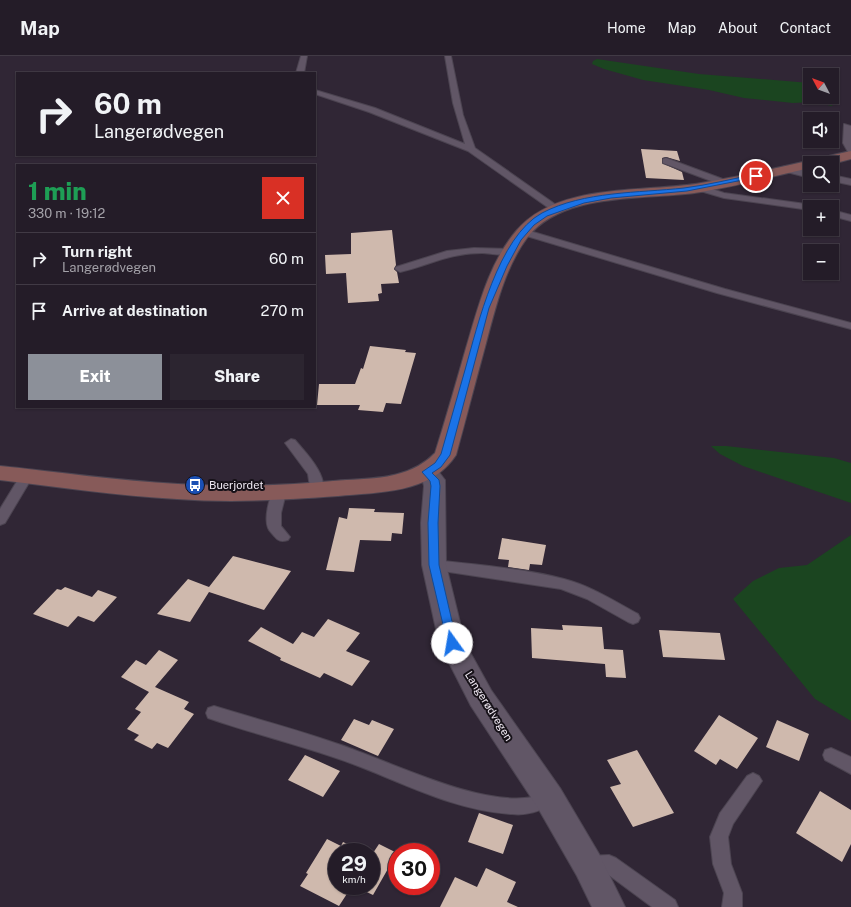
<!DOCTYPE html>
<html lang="en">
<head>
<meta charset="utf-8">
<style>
	:root { --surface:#241c28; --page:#2c2530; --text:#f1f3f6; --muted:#a3a1a8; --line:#413a45; --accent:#8c9099 }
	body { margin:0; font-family:"Public Sans",sans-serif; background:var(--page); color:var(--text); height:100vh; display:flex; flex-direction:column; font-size:15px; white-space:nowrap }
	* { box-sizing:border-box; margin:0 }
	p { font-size:13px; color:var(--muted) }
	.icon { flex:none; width:22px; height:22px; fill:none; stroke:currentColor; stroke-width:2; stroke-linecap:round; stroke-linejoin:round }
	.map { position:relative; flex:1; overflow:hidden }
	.drawer { position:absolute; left:16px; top:108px; width:300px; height:244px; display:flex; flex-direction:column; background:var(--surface); border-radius:0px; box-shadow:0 1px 3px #0004,0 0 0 1px var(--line) }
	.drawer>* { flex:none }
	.top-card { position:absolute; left:16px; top:16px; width:300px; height:84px; border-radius:0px; box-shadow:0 1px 3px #0004,0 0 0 1px var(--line); background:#241c28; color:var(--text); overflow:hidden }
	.needle { width:26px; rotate:311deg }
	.buttons { position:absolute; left:803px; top:12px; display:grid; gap:8px }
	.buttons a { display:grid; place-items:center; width:36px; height:36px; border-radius:0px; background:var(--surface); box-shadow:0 1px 3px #0004,0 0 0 1px var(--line); font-size:20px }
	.speed { position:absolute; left:328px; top:787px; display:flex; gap:8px; font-size:20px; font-weight:700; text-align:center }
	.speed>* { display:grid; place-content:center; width:52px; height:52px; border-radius:50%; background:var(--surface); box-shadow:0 1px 3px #0004,0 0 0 1px var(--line); line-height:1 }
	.speed small { font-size:10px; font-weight:400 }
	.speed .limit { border:6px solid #d22; background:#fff; color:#111 }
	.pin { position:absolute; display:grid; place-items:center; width:34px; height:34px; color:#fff; margin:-17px; border:2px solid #fff; border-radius:50%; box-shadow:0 1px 4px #0007 }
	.me { position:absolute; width:44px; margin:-22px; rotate:347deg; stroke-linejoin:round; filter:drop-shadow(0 0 3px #0008) }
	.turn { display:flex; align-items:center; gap:14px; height:84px; padding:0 12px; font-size:18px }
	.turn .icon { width:52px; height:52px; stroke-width:2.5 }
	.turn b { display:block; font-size:28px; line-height:34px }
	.round { display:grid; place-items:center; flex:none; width:42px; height:42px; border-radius:0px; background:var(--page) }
	.summary { display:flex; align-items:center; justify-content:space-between; height:68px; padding:0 12px }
	h1 { font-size:24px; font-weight:800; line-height:30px; color:#1e9e55 }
	.cta { display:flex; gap:8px; margin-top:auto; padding:8px 12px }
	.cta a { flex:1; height:46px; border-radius:0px; background:var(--accent); color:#fff; font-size:16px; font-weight:800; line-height:46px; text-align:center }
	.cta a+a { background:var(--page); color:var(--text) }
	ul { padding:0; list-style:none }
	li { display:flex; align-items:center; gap:12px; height:52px; padding:0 12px; border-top:1px solid var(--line) }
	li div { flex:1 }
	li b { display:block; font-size:15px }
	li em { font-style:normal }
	header { display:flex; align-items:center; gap:24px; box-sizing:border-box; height:56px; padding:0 20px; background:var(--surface); border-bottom:1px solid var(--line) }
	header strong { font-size:19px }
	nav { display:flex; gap:22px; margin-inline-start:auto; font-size:14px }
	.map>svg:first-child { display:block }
	.green { fill:#1b4520 }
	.building { fill:#cfb9ad }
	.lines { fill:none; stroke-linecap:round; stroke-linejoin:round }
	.lane-casing { stroke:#4c4451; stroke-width:2 }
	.street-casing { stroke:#4c4451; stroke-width:2 }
	.secondary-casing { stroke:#4c4451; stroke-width:2 }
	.lane { fill:#615666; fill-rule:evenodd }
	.street { fill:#615666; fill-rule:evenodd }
	.secondary { fill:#875a59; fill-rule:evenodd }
	.route { fill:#1a73e8; stroke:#114b97 }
	.labels { text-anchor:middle; stroke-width:4; stroke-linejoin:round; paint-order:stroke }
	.poi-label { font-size:11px; fill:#f1eaf4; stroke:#161118; text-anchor:start }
	.street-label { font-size:11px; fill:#f1eaf4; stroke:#161118 }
</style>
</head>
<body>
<header>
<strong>Map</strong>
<nav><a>Home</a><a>Map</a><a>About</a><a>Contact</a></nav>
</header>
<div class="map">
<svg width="851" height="851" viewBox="0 0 851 851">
	<rect width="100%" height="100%" fill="#302635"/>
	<path class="green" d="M597,3L699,18L810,27V41H832V26L836,41L832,50L813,46L793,47L744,42L709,34L643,24L604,13L592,8L593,5Z
		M711,390H726L834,402L851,407V447L743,410L720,398Z
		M851,479V665L815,643L733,543L753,525L779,512L807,509Z"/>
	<path class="building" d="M641,93L677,95L680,105L666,101L662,102V107L682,116L684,124L646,122Z
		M392,174L396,209L394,213L397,216L399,227L381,228L382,237L378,238L379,245L348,247L346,217L326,218L325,199L351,198V177Z
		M370,290L406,294L405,296L416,297L401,348L386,347L383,356L358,354L360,349H317L319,328H355L361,312L363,313Z
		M349,452L375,453L374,456L404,457L402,478L392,477L391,485L360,484L354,516L326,514L339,461L347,463Z
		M502,482L546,489L542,509L530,508L529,514L508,511L509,504L498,503Z
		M233,500L291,515L264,554L209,536L190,566L157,558L188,523L209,531Z
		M65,531L92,541L98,534L117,541L94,566L78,560L68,571L33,558L57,533L61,534Z
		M328,563L360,577L346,595L370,605L352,630L324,617L320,622L280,604L281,602L248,585L261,571L293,588L302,576L314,581Z
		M562,569L602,571L604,593L623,594L626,622L606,621L605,608L532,602L531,572L563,574Z
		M659,574L720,577L725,604L663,601Z
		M159,594L178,604L155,631L189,646L184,653L194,658L168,692L157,687L152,693L134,684L139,679L127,673L141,656L135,653L149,636L121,621L136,604L146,609Z
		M719,659L758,682L737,713L720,703L716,709L694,695Z
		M354,663L369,669L372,664L394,673L378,700L341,684Z
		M777,664L809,678L799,705L766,691Z
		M637,694L674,757L633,771L610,731L621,728L607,704Z
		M305,699L340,715L323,741L288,724Z
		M820,735L851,754V788L842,806L796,777Z
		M479,757L513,769L503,798L468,786Z
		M327,783L341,790L343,786L364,796H337V830H352L339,850L300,830L308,818L306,817Z
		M379,788L397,797L373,839L354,830H371V800Z
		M486,812L516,826L507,846L518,851H440L455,821L477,831Z"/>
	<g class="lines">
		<g class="lane-casing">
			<path id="lane" d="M301,0H307L304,17H296Z
				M445,0H451L463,59L475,92L559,151V155H553L468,95L369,56L315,38V34L375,52L465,88L453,47Z
				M844,68L851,70V96H848L843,87Z
				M666,102L728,125L729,127L725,130L722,129L663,107V103Z
				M786,110L810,116V122L783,115V111Z
				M832,119L851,123V129L832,125Z
				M700,129L724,137L813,149L815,151H810V154L724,142L697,134L696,132Z
				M832,154L851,159V165L832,160Z
				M523,173L725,233L851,267V273L717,237L520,178L518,176Z
				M474,192L510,193L515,196C509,202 490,197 482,197C449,197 430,209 400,216L395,213L396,211L447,195Z
				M291,383L295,384C305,396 331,422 321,438H311L308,418L285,387Z
				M27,416L32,417L33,420L5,467L0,469V453L22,417Z
				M279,433L284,434L286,437L281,457V470L290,481L288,484C281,486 278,485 274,480C272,477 269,475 268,472C264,462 269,442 274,434Z
				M434,504C477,509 522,512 564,523C591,530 614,545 638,558L640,562L638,566L633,568L628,566L587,543L561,533L429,513L427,509L429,505Z
				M214,650C256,663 299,674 341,689C391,706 481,751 532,741C538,740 544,736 549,734L555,736L558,742L555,748C541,754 528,760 512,758C451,755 395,722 339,703C296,688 251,677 208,662L206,657L208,652Z
				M831,692L851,701V718L825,704L823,699L825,694Z
				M753,717L759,720L762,725L733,768L728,781L731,808L742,837V851H722L724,837L713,808L710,781L720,757L747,720Z
				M609,799L616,802L675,844L678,851H652L606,817L588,818L581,815L579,809L581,803L588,800Z"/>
		</g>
		<g class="street-casing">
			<path id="street" d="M427,409L435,411L445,424L446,509L465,587L491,634L560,732L599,798L625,851H592L577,820L538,752L471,650L439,587L422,509L421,467L424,430L423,426L416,416L419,411Z"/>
		</g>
		<g class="secondary-casing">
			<path id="secondary" d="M851,95V103L832,108L810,107V112C774,120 738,130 701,136C648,145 564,134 527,182C504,213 495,254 485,291C475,327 466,363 456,399C431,438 378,436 338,440C284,444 231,447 177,443C118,440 59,431 0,424V410C59,416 119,425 178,428C230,431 282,430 333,425C369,422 408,425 435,397C446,362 456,327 466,292C478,252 489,206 517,174C559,126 644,137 701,127C751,119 801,106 851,95Z"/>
		</g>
		<use href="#lane" class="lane"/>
		<use href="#street" class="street"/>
		<use href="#secondary" class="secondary"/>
	</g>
	<path class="route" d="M756,118L758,119V121L687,135L611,142L584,147L547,160L534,169L521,184L507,210L489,252L450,399L441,411L432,417L439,424L440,430L438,467L439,509L457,587L452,591L448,590L429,509L428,467L431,430L430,425L422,416L435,407L441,398C449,370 457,342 465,314C478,268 498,181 542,157C584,135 639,137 684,132C708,129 732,123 756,118Z"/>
	<defs>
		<g id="bus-disc" transform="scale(1)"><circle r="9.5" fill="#1a4fb4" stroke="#161118"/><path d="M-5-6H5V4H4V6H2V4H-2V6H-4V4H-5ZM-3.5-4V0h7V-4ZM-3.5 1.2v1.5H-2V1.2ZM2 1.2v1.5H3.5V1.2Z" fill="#fff"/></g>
	</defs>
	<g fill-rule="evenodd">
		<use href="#bus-disc" x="195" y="429"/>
	</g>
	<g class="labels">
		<g class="poi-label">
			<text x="209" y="433">Buerjordet</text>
		</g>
		<g class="street-label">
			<text transform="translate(489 650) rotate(58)" y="4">Langerødvegen</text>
		</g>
	</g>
</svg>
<div class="buttons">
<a><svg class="needle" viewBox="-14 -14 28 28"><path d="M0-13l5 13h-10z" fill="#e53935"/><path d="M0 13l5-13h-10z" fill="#a3a1a8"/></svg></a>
<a><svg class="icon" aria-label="sound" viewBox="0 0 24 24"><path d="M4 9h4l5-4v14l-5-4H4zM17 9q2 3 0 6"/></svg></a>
<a><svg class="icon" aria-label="search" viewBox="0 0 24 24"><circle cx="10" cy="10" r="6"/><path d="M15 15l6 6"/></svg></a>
<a>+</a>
<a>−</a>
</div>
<div class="speed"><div>29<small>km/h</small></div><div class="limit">30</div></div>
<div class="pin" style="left:756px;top:120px;background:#d93025"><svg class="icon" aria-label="arrive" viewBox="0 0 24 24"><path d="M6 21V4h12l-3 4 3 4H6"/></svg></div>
<svg class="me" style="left:452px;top:587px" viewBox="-20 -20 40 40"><circle r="19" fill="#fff"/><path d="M0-13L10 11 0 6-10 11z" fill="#1a73e8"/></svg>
<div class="top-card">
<div class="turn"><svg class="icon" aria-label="right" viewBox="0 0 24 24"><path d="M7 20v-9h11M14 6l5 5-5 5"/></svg><div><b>60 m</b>Langerødvegen</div></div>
</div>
<section class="drawer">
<div class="summary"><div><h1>1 min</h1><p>330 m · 19:12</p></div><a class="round" style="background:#d93025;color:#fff"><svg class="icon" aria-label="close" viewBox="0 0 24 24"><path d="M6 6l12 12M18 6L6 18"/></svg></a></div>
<ul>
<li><svg class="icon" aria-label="right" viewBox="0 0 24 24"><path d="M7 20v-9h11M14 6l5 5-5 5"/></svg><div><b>Turn right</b><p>Langerødvegen</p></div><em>60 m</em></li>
<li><svg class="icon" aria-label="arrive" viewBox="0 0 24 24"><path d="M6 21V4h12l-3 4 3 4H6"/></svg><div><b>Arrive at destination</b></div><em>270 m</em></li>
</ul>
<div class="cta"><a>Exit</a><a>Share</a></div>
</section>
</div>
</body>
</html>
